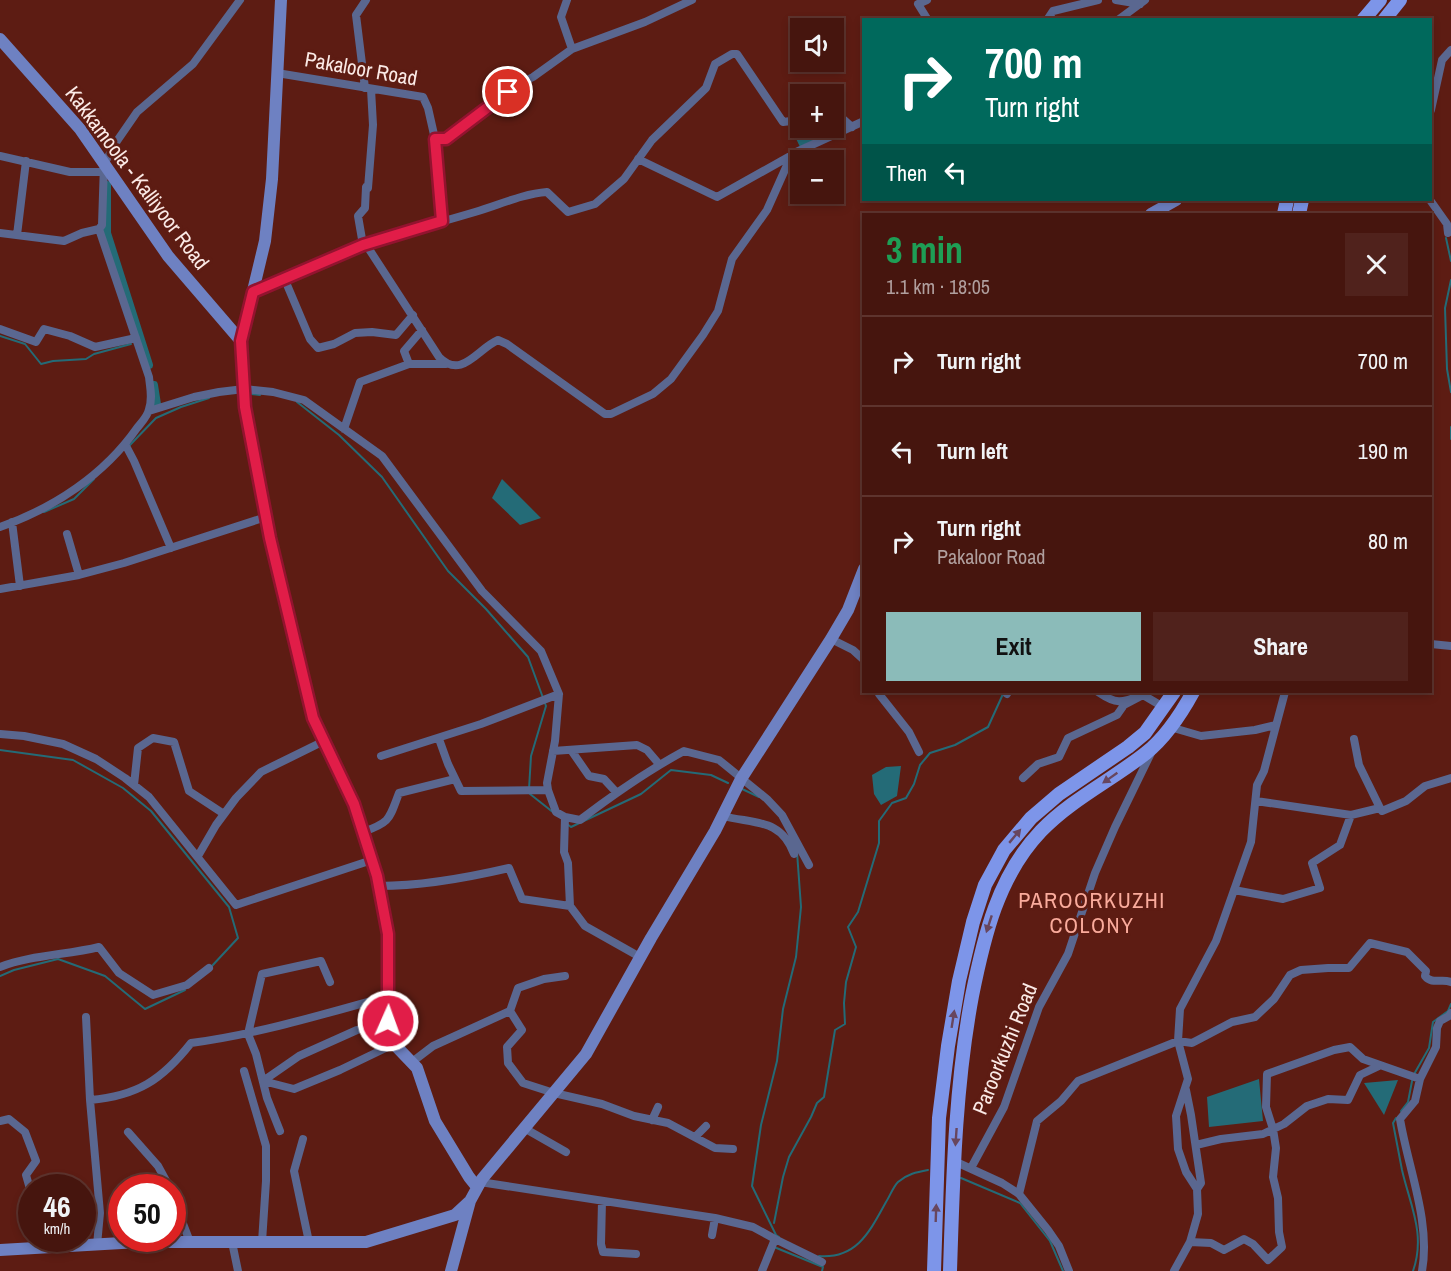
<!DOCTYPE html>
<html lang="en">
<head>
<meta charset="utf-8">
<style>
	:root { --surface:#46150e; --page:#50221c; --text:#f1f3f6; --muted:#b09f9e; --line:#5e342e; --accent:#8bbbb9 }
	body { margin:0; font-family:"Archivo Narrow",sans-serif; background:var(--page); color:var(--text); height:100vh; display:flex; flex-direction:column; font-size:22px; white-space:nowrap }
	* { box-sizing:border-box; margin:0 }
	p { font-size:20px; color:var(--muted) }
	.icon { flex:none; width:33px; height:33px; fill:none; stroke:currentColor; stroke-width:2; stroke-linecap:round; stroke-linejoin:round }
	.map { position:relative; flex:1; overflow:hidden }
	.drawer { position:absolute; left:862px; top:213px; width:570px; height:480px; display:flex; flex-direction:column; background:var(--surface); border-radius:0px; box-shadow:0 3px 9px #0003,0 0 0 2px var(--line) }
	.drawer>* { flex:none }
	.banner { position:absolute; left:862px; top:18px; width:570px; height:183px; border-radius:0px; box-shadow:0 3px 9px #0003,0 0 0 2px var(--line); background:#00695c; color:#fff; overflow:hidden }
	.buttons { position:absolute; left:790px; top:18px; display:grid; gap:12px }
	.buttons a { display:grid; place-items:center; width:54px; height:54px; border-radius:0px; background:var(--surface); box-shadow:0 3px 9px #0003,0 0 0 2px var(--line); font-size:30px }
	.speed { position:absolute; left:18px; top:1174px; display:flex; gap:12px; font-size:30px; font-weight:700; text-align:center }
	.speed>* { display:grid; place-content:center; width:78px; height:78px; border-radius:50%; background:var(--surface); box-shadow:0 3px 9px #0003,0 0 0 2px var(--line); line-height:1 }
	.speed small { font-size:15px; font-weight:400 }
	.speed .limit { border:9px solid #d22; background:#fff; color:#111 }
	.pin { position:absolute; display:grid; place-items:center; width:51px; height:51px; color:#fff; margin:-26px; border:3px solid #fff; border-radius:50%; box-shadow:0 2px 6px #0007 }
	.me { position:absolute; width:66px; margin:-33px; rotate:2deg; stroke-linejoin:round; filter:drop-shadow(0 0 4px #0008) }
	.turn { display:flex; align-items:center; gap:21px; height:126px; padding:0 24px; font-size:27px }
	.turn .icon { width:78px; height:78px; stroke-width:2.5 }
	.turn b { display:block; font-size:42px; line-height:51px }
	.then { display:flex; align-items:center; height:57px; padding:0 24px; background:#0003; gap:12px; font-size:22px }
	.round { display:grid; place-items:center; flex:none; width:63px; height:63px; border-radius:0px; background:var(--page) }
	.head { display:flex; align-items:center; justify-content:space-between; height:102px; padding:0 24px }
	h1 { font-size:36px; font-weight:700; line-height:45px; color:#1e9e55 }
	.cta { display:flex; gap:12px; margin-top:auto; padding:12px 24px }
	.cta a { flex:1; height:69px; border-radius:0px; background:var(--accent); color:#111; font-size:24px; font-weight:700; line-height:69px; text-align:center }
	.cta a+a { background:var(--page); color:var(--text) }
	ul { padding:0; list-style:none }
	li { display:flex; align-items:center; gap:18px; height:90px; padding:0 24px; border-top:2px solid var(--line) }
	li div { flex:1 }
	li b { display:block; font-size:22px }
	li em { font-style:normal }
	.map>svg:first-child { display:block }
	.water { fill:#246b77 }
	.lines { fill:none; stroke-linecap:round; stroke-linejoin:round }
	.stream { stroke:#246b77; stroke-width:2 }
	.canal { stroke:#246b77; stroke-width:8 }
	.street { stroke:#5a6790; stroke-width:8 }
	.secondary { stroke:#6e81c2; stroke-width:12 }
	.primary { stroke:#7d95e9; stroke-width:14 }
	.oneway { fill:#68465e }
	.route-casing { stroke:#92132f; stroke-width:15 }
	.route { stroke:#e11d48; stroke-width:10 }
	.labels { text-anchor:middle; stroke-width:6; stroke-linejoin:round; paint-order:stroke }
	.street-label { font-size:21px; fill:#fbeae6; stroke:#5d1c13 }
	.neighbourhood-label { font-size:22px; letter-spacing:1.5px; fill:#faab9c; stroke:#5d1c13 }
</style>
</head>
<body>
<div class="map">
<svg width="1451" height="1271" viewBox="0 0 1451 1271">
	<rect width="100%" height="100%" fill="#5d1c13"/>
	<path class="water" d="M834,118L843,125L800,147L791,128L801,123V128H834Z
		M502,479L541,518L520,525L492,498Z
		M901,766L897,796L881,805L874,794L872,775L886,767Z
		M1259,1079L1263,1121L1209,1127L1207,1097Z
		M1398,1080L1384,1115L1364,1083Z"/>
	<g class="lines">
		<path class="stream" d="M1446,238L1451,261
			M1451,280L1445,308L1447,369L1451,392
			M0,336L25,344L41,364L53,361L86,359L94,354L131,344
			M251,394L260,395
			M297,402L339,435L382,477L448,571L486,609L528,657L546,706L531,756L529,789
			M1451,427V439
			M129,446L156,418L181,407L209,398
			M44,512L74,499L94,479
			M0,750L73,760L123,788L151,811L229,907L238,938L211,967
			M740,788L759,797
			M530,794L554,813
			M567,824L571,827L641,794L671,770L711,775L728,783
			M0,976L14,970L58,959L105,976L145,1009L185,990
			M1401,1111L1408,1102L1413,1076L1429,1048L1433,1022L1448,1011L1451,1004
			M1396,1118L1393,1123C1396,1139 1399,1154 1402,1170C1410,1205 1426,1234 1413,1271
			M961,1178L1020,1203L1050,1241L1063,1271
			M774,1223L783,1177L789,1157L811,1117L817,1103L824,1097L835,1030L845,1024L844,1003L846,982L856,947L848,927L858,912L879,843V821L892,803L906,798L914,784L920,765L930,753L955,745L988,727L1003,694
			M779,1237L776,1235L752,1186L761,1125L777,1061L783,1009L796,957L801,907L797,852
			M774,1247L823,1267L822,1271
			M819,1256C857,1259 870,1231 886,1202C890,1196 893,1187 898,1182C907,1174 917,1172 928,1170"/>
		<path class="canal" d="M107,185V233L149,365
			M154,385L157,404"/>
		<path class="street" d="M567,0L561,17L572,49
			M927,0L918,4L928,20
			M1116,0L1140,4
			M1047,20L1053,11L1098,0
			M1118,20L1145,0
			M277,73L423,97L428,108L435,139H446L517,85L533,77L572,49L645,22L692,0
			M497,78L508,92
			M365,88L356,15L366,0
			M371,89L373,125L368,188L366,187L365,208L358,216L363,245C400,233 438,223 475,212C499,205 522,194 547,192L568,212L595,204L624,179L652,140L706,88L715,64L732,54H737L783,122L791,121L801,115
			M1431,110L1442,60L1451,50
			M834,111L852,127
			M435,139L442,221
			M0,156L70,172H103
			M638,159L717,197L792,155
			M1430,200L1447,224L1448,233L1451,231
			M0,233L64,241L82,233L99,229L102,225L104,164L117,141L137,112L193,64L240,0
			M17,235L26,161
			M285,280L310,339L318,348L334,344L355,333L372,332L396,335L413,315
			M253,292L363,245L367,246L439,357C462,380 477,349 498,340L507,344L605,414H611L653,394L671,379L703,335L718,311L732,259L767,210L792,154L864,121
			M0,329L36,342L44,329L70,336L95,347L136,338
			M409,364L404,351L422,330
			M149,411L194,397L219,392L244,389L273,392L304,400L382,456L482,591L541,651L559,694L555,741L547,783L548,790L556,812L565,817L580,820C614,794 647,771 684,751L719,760L767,799L782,815L809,865
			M344,429L360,382L409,364H446
			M125,444L134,461L171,548
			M12,522L20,586
			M0,527C54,508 104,475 137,428C141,423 148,416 149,409C153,398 150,388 149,377L99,229
			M67,534L79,575
			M0,589L79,575L124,563L266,517
			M831,639L853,650L864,660
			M1431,644L1451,646
			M880,692L879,694L909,732L919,752
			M1098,692C1117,705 1121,703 1143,695L1165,708
			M1007,694L1008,692
			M1170,727L1201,736L1255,730L1276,725
			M0,734L24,736L63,744L96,759L125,778L149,797L236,905L372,860
			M439,739L448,764L461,791L548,790
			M1354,739L1359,765L1380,808
			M571,750L589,776L604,779L616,792
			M553,751L637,745L647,750L659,764
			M381,756L481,724L559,694
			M1023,778L1038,764L1059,757L1068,738L1117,715L1124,705L1143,695
			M134,785L138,748L153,738L174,742L189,791L224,814
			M1256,801L1351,815L1380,808L1382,811L1406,801L1425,786L1451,778
			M723,816C754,824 781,818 794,854
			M565,817L564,852L568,863L570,906
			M363,832C391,822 389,819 399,793L455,779
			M198,856L216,825L236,798L261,772L324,741
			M379,886C423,886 466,878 509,868L522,899L570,906L585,926L640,957
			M1234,890L1283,899L1320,888L1312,863L1340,845L1351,815
			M0,967C31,955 67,955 99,947L119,973L153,995L187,985L209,968
			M565,976L544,979L518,988L510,1011L522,1030L507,1047L508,1063L523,1083L554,1093L602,1104L634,1116L668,1123L715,1148L733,1149
			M86,1017L90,1100L100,1213L97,1245
			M412,1062L433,1046L510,1011
			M244,1071L266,1146V1181L262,1242
			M263,1081L294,1089L340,1070L394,1044
			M263,1081L299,1056L357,1030L388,1021
			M1186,1090L1191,1115L1201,1183L1197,1189
			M90,1100C137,1096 162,1080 191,1043C259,1034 323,1014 389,996
			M652,1120L658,1107
			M0,1121L9,1119L25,1132L36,1161L26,1175L32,1196
			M524,1128L566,1152
			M280,1131L267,1098L256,1054L248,1034L262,974L321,961L330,982
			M128,1132L158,1166L170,1188
			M695,1137L706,1126
			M303,1139L294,1171L309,1242
			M1196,1145L1221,1139L1263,1134L1284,1124L1307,1106L1328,1099L1348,1100L1360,1075L1379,1066
			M954,1161L1002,1183L1019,1194L1048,1230L1059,1246L1069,1271
			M971,1168L1004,1107L1039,1007L1068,954L1095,873L1115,827L1153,749
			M480,1182L715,1218L753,1227L775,1239L762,1271
			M1019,1194L1037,1121L1061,1101L1078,1081L1178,1041L1192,1043L1232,1022L1255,1017L1274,999L1290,975L1301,970L1328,968H1349L1370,943L1407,952L1426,971L1425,976C1432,985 1442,978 1451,982
			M172,1195L190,1242
			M602,1201L601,1244L603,1252L636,1254
			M712,1235L715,1218
			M775,1239L822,1262
			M232,1242L238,1271
			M1190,1242L1211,1243L1224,1250L1244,1239L1253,1244L1268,1260L1282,1247L1279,1232L1278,1198L1273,1177L1276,1148L1273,1129L1266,1107L1267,1074L1334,1050L1350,1047L1363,1059L1420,1079
			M1174,1271L1190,1242L1198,1214L1197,1189L1186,1172L1178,1149L1176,1116L1188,1079L1178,1041L1180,1009L1216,941L1251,842L1257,785L1264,771L1285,692
			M1422,1271C1431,1222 1408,1168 1400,1119L1415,1101L1420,1079L1436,1047L1437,1028L1440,1021L1449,1016L1451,1013"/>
		<path class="secondary" d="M281,0L272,179L265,241L241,341L245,407L270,538L313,718L354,804L377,876L388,934V1021L394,1044L417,1068L435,1121L469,1177L477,1187
			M0,39L80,129L168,256L241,341
			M1151,214L1176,200
			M0,1250L139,1242H366L455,1215L469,1202
			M451,1271L470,1201L482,1179L586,1054L651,938L715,831L741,779L831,639L848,610L864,569"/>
		<path class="primary" d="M1363,20L1380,0
			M1384,20L1400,0
			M1284,214L1287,200
			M1299,214L1302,200
			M934,1271L939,1118L948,1046L959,981L973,922L985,885L1004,850L1031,818L1059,794L1128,747L1145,733L1174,692
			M950,1271C953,1179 955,1087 972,996C984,936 998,876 1041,831C1072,799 1112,780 1146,753C1166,737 1181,714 1193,692"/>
	</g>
	<defs><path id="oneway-solid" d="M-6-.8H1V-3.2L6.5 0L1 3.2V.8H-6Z" transform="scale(1.5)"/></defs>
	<g class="oneway">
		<use href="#oneway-solid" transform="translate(1110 778) rotate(145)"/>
		<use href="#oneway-solid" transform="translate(1015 836) rotate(-50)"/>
		<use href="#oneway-solid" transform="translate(989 924) rotate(108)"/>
		<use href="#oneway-solid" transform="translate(953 1019) rotate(-81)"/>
		<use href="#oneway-solid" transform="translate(956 1137) rotate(94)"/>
		<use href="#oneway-solid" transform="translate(936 1213) rotate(-88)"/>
	</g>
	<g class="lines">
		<g class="route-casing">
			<path id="route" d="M388,1021V934L377,876L354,804L313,718L270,538L245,407L241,341L253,292L363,245L442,221L435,139H446L508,92"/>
		</g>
		<use href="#route" class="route"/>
	</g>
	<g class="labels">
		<g class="street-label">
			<text transform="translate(361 69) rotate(10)" y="7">Pakaloor Road</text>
			<text transform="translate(137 178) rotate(53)" y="7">Kakkamoola - Kalliyoor Road</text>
			<text transform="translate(1005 1049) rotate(-68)" y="7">Paroorkuzhi Road</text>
		</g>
		<g class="neighbourhood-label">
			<text x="1092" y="908">PAROORKUZHI<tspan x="1092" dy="25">COLONY</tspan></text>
		</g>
	</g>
</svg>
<div class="buttons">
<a><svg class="icon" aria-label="sound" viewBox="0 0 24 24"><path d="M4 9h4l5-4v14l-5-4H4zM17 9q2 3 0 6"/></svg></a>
<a>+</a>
<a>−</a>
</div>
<div class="speed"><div>46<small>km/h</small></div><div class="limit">50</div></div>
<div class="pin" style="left:508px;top:92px;background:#d93025"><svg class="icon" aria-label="arrive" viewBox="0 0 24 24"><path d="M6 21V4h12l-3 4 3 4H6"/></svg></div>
<svg class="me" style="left:388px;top:1021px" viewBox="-20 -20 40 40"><circle r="17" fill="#e11d48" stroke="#fff" stroke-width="3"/><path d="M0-11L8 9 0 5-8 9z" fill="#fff"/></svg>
<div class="banner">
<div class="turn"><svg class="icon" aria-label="right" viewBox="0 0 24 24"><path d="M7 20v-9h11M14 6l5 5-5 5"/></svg><div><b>700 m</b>Turn right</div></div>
<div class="then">Then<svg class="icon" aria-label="left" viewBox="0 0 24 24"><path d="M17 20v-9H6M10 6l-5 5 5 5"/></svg></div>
</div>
<section class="drawer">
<div class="head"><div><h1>3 min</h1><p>1.1 km · 18:05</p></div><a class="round"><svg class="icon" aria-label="close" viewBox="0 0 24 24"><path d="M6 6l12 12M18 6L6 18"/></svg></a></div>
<ul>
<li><svg class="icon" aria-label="right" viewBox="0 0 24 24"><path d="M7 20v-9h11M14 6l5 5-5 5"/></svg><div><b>Turn right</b></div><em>700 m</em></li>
<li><svg class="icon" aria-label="left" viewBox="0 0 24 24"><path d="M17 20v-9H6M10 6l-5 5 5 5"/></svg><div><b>Turn left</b></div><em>190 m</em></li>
<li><svg class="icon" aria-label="right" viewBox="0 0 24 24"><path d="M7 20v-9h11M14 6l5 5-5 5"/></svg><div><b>Turn right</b><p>Pakaloor Road</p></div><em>80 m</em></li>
</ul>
<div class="cta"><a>Exit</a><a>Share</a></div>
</section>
</div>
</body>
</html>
